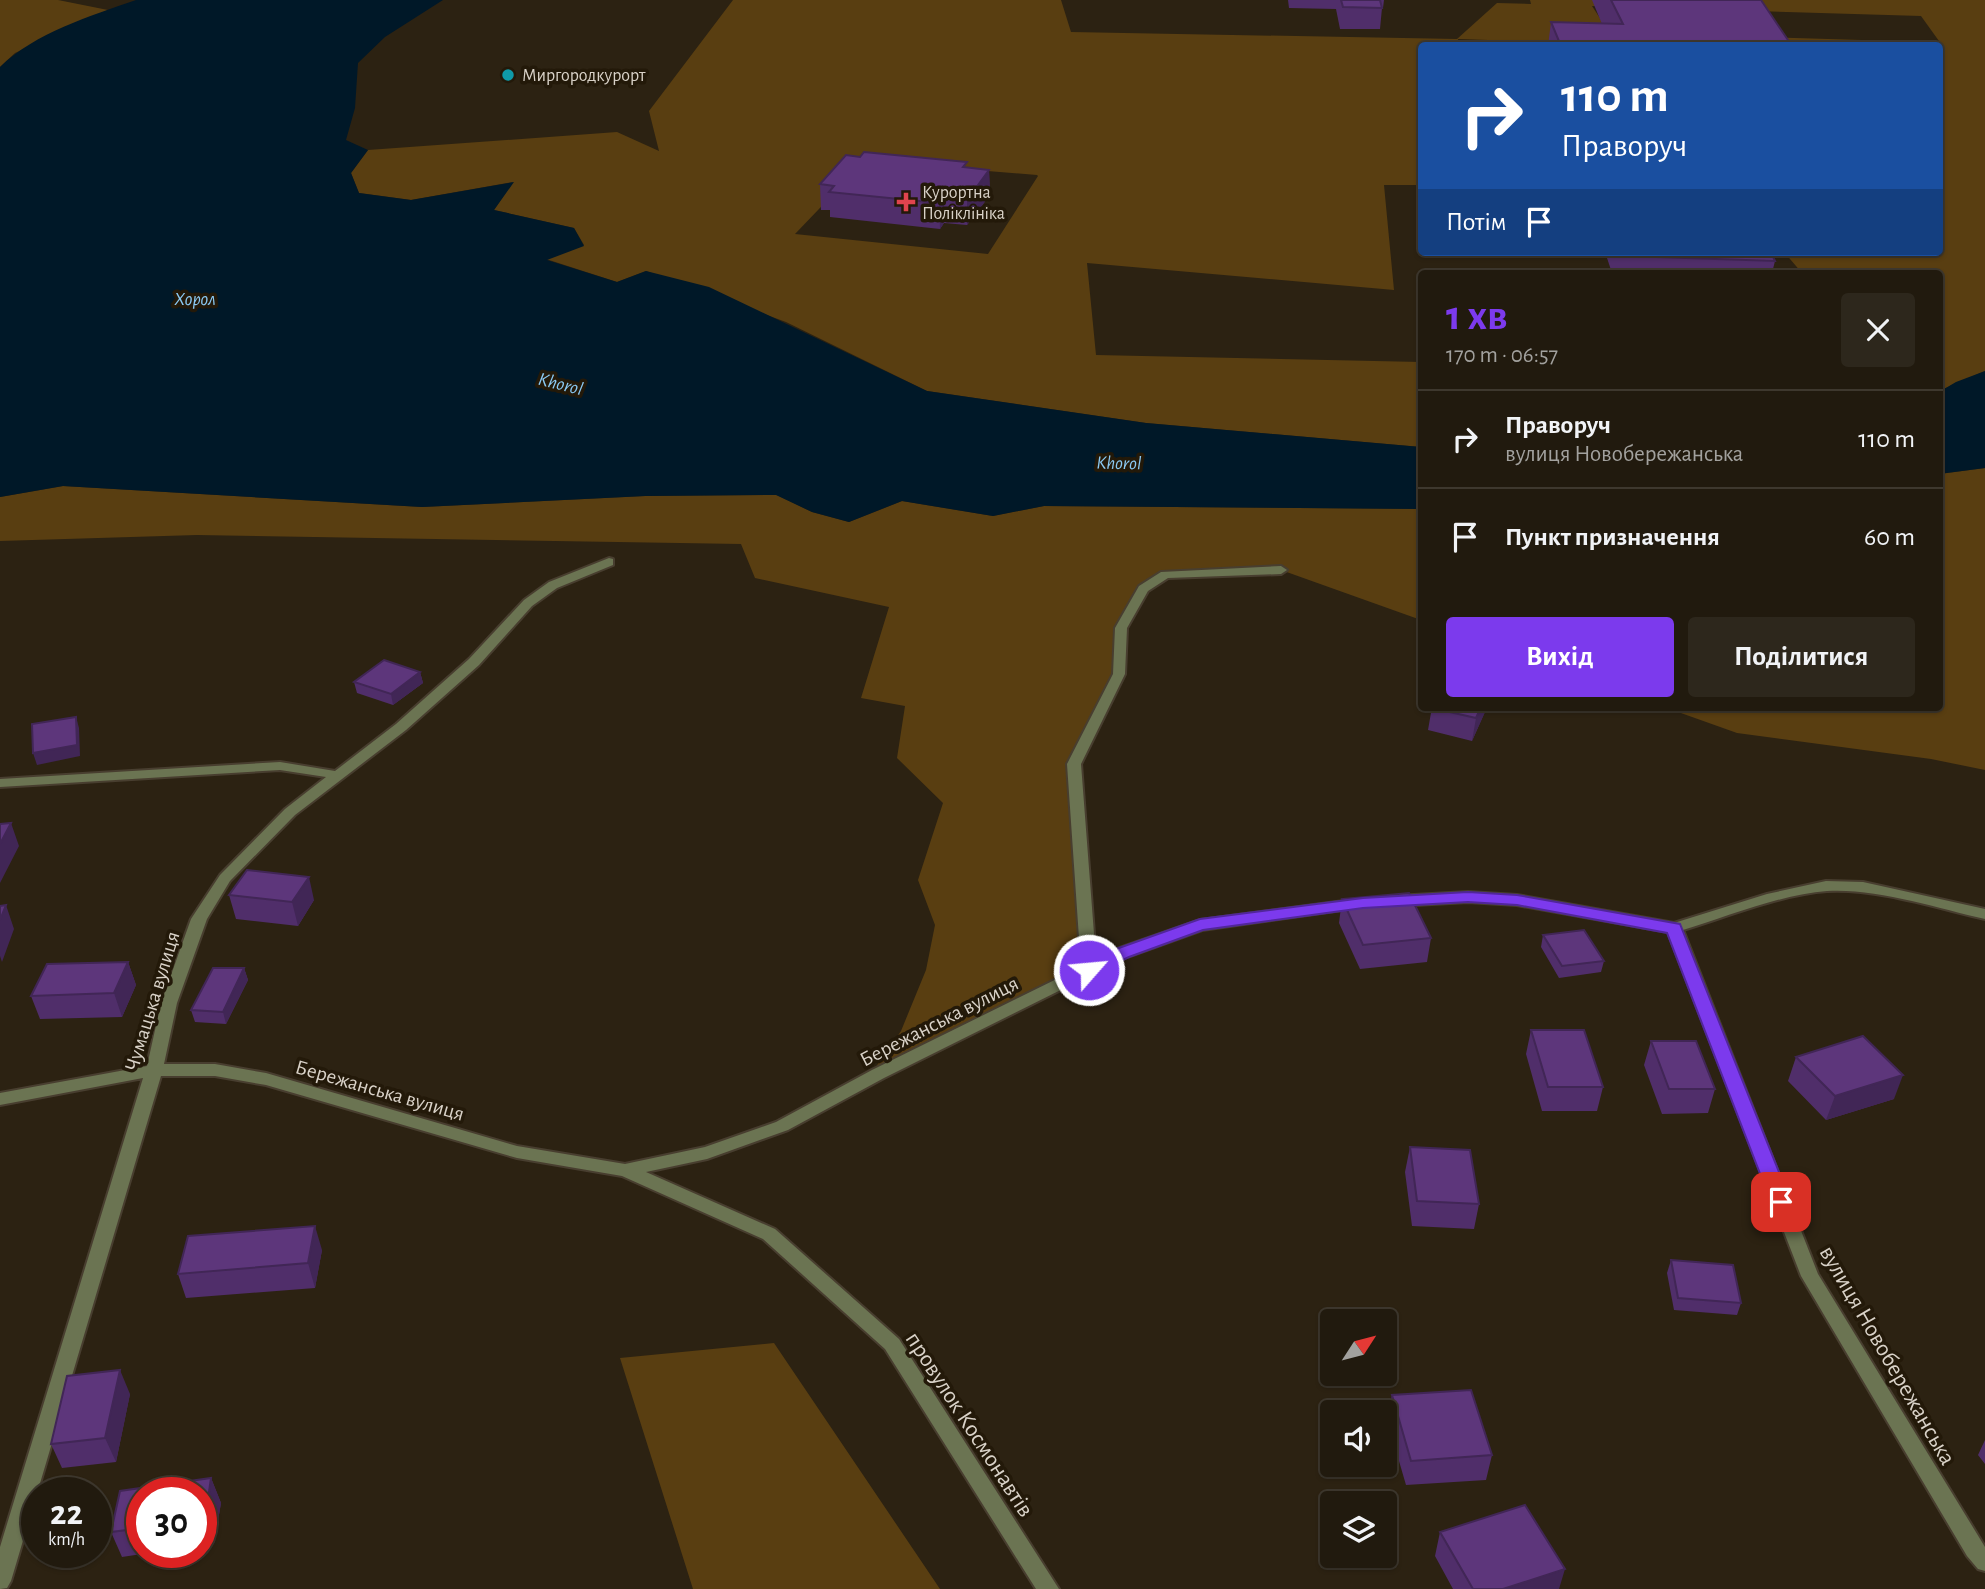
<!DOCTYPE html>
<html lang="uk">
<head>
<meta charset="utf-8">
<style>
	:root { --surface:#211a0e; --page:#2d271c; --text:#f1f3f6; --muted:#a2a19e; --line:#3e382e; --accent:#7c3aed }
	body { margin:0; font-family:"Alegreya Sans",sans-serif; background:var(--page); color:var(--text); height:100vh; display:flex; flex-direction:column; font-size:26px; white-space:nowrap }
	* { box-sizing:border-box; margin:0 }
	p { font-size:23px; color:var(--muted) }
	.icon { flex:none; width:38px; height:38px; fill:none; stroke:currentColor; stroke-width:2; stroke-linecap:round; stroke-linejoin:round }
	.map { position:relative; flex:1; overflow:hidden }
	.side { position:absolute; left:1418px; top:270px; width:525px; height:441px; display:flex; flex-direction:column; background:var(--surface); border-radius:7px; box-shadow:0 2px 5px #0004,0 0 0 2px var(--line) }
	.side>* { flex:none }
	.top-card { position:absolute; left:1418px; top:42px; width:525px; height:214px; border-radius:7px; box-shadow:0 2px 5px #0004,0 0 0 2px var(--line); background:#1a4fa0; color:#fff; overflow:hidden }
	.needle { width:46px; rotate:54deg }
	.tools { position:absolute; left:1320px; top:1309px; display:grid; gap:14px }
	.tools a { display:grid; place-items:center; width:77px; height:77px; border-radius:7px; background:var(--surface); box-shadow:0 2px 5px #0004,0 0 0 2px var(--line); font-size:35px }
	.speed { position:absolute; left:21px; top:1477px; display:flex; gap:14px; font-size:35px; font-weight:700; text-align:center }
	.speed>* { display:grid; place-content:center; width:91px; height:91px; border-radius:50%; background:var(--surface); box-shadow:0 2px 5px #0004,0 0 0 2px var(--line); line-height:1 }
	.speed small { font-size:18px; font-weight:400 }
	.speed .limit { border:10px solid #d22; background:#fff; color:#111 }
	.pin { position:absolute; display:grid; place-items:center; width:60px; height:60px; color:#fff; margin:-30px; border-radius:14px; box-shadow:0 4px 10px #0006 }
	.me { position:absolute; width:77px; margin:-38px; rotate:63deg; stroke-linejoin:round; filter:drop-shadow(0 0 5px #0008) }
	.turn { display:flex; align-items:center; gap:24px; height:147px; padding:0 28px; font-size:32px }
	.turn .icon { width:91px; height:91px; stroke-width:2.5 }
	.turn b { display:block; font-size:49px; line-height:60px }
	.then { display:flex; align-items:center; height:66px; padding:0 28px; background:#0003; gap:14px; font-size:26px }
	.round { display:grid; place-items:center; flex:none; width:74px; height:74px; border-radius:7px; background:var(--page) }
	.overview { display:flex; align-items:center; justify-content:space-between; height:119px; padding:0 28px }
	h1 { font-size:42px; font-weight:700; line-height:52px; color:var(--accent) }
	.action { display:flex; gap:14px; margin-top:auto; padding:14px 28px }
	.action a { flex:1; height:80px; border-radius:7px; background:var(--accent); color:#fff; font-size:28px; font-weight:700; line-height:80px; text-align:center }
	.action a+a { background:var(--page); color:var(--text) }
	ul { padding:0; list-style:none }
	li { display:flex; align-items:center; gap:21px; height:98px; padding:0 28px; border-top:2px solid var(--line) }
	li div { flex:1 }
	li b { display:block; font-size:26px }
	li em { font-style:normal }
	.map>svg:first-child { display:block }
	.green { fill:#593e11; fill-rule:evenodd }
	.water { fill:#001828 }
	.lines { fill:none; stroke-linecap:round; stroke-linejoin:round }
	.street-casing { stroke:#483e2f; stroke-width:4 }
	.street { fill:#6b7452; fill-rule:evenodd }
	.wall { fill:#502e6a }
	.shaded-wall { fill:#412656 }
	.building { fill:#5d367b; stroke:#412656; stroke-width:2 }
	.route { fill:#7c3aed; stroke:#51269a; stroke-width:2 }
	.culture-dot { fill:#0f9aa8; stroke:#231909; stroke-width:2.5 }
	.health-dot { fill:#e0444e; stroke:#231909; stroke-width:2.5 }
	.labels { text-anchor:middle; stroke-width:7; stroke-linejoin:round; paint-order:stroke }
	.far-poi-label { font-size:18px; fill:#d9d2c8; stroke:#231909; text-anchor:start }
	.far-water-label { font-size:19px; font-style:italic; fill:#8bcaf4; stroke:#231909 }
	.street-label { font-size:21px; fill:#d9d2c8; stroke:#231909 }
	.near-street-label { font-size:24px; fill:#d9d2c8; stroke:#231909 }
</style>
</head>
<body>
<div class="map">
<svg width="1985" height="1589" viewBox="0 0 1985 1589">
	<rect width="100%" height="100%" fill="#2c2212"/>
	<path class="green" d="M0,0H58L108,10L15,53L0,67Z
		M733,0H1061L1071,32L1457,39L1497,3L1531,4L1530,0H1985V371L1939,391V273H1802L1784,252H1939V48H1944L1921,16L1592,6L1617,44L1458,39L1459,45L1421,46V185H1384L1394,290L1087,263L1096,355L1421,362V447L1146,423L927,391L786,322L646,271L617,282L546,259L584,245L574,228L494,210L513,182L411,200L359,193L351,173L368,150L617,132L659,151L649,111ZM865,161L1037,175L1038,176L988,254L795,234Z
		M1759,37L1896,41L1924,45H1764Z
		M1985,468V770L1931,759L1737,733L1664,707H1939V474Z
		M63,486L422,507L645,496L777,495L812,512L849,522L902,501L993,516L1044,506L1421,509V620L1281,570L1165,575L1143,589L1121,628L1119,674L1074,764L1089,970L866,1081L901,1031L926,970L935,925L918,880L943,803L897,758L905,706L861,698L889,607L755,578L741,544L197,535L0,541V497Z
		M774,1343L940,1589H693L620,1358Z"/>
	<path class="water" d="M136,0H443L385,37L358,63L355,108L346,140L368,150L351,173L359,193L411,200L514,182L494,210L574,228L584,246L547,260L617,282L646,271L709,287L927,391L1146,423L1421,447V509L1044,506L993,516L902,501L849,522L812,512L776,495L645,496L422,507L63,486L0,497V67C35,33 90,16 136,0Z
		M1985,371V468L1939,474V392L1956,382Z"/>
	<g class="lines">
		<g class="street-casing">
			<path id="street" d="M609,558L613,559V565L557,588L532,606L479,665L406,730L295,815L230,881L207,919L177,1003L164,1064H215L266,1073L517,1146L625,1164L705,1147L776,1122L872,1070L1081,967L1067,764L1113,674L1115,628L1139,586L1161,572L1281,566L1287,570L1281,574L1168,578L1148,591L1127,628L1125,674L1081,764L1096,960L1117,949L1200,920L1359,899L1366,904L1364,907L1202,930L1127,957L884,1078L788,1130L707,1159L646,1172L775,1229L899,1339L1059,1589H1036L885,1349L763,1239L622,1176L517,1158L266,1085L215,1076H161L11,1581L7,1588L0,1589V1547L143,1078L0,1105V1093L147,1066L161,1003L191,919L220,875L285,809L326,777L280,770L0,787V779L280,762L335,771L396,724L469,659L524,600L549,582Z
				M1826,881L1863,882L1985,909V919C1937,908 1876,888 1827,891C1782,894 1726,917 1683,930L1818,1274L1985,1547V1571L1978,1569L1967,1556L1801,1276L1668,932L1517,905L1468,902L1396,906L1389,901L1396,896L1468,892L1517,895L1674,923L1767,894Z"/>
		</g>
		<use href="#street" class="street"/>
	</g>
	<path class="wall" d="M1288,0H1384L1383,8H1382L1380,29H1340L1336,9L1289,8Z
		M1584,0H1761L1792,46H1548L1551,22L1602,24L1592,0Z
		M967,167L989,170L990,195L967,225L944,223L940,229L830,217V210H821L820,184Z
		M1605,252H1771L1775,261L1772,273H1612Z
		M420,672L423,683L393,705L357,693L354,682Z
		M1432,707H1487L1472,741L1428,730Z
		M229,895L314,900L298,926L236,919Z
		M1342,899L1431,938L1427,962L1360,969L1339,923Z
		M1543,935L1604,961L1601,972L1559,978L1541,947Z
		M128,962L136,985L122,1017L40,1019L31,996Z
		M244,968L248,980L226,1024L195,1022L191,1010Z
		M1531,1030L1603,1087L1597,1111H1542L1526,1054Z
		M1651,1041L1715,1089L1708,1113L1662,1114L1644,1065Z
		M1796,1057L1894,1099L1826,1120L1788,1081Z
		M1410,1147L1479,1204L1474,1229L1412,1226L1405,1172Z
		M322,1250L315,1288L186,1298L178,1274Z
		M1671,1260L1741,1303L1737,1315L1674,1310L1667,1273Z
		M130,1394L116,1462L62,1468L51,1444Z
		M1392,1395L1492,1455L1486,1480L1406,1485L1387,1420Z
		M1985,1440V1464L1978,1455Z
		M211,1478L221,1503L214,1544L201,1546V1493H142V1552H155L122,1557L111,1532L120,1491Z
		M1440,1532L1559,1589H1453L1435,1556Z"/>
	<path class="shaded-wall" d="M989,170L990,195L967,225V200Z
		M944,197V223L940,229L939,203Z
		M420,672L423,683L393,705L391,694Z
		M1481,707H1487L1486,710L1472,741L1476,718Z
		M76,717L79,728L80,756L37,765L33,753Z
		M11,823L19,846L0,883V844Z
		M309,877L314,900L298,926L292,902Z
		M6,905L14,929L2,962L0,956V920Z
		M128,962L136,985L122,1017L114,993Z
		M244,968L248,980L226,1024L223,1012Z
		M1903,1075L1894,1099L1826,1120L1835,1096Z
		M315,1226L322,1250L315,1288L308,1263Z
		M120,1370L130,1394L116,1462L105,1438Z
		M211,1478L221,1503L214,1544L205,1520Z
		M1565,1569L1559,1589H1503Z"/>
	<path class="building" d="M1341,0H1380L1382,8L1343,7Z
		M1611,0H1761L1792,46H1727L1726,44L1642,42L1644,46H1561L1551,22L1623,24Z
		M864,152L967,162L963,167L989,170L967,200L944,197L939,203L829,192L834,186L820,184L846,155L860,157Z
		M1626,252H1771L1775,261L1627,256Z
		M384,660L420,672L391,694L354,682Z
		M1432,707H1481L1476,718L1432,708Z
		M76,717L77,745L33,753L32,724Z
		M11,823L0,844V824Z
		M247,870L309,877L292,902L229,895Z
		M1409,893L1431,938L1363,945L1342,899Z
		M6,905L0,920V906Z
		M1584,930L1604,961L1562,966L1543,935Z
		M128,962L114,993L31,996L47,964Z
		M213,968H244L223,1012L191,1010Z
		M1531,1030H1584L1603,1087H1548Z
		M1863,1036L1903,1075L1835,1096L1796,1057Z
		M1651,1041H1696L1715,1089H1669Z
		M1410,1147L1470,1150L1479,1204L1417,1201Z
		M315,1226L308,1263L178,1274L188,1236Z
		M1671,1260L1733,1265L1741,1303L1678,1298Z
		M120,1370L105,1438L51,1444L67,1376Z
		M1471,1390L1492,1455L1411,1461L1392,1395Z
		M211,1478L205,1520H201V1493H142V1528L111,1532L120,1491Z
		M1525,1505L1565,1569L1503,1589H1473L1440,1532Z"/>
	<path class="route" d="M1468,892L1517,895L1680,924L1791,1202L1788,1207H1774L1771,1202L1667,933L1517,905L1468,902L1363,908L1203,930L1129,957L1089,976L1080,970L1116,949L1200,919L1363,898Z"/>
	<circle class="culture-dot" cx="508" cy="75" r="7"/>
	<path class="health-dot" d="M902.5 191.5h7v7h7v7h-7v7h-7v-7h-7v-7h7z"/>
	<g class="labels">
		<g class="far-poi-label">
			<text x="522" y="81">Миргородкурорт</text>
			<text x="922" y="198">Курортна<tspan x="922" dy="21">Поліклініка</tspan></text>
		</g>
		<g class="far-water-label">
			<text x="195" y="305">Хорол</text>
			<text transform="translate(561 383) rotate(14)" y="7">Khorol</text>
			<text transform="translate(1119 462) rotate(1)" y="7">Khorol</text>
		</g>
		<g class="street-label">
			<text transform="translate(152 1001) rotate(-73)" y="7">Чумацька вулиця</text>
			<text transform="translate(939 1021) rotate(-27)" y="7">Бережанська вулиця</text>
			<text transform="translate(380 1090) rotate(16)" y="7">Бережанська вулиця</text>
		</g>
		<g class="near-street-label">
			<text transform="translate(1888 1355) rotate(60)" y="8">вулиця Новобережанська</text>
			<text transform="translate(970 1424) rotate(57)" y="8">провулок Космонавтів</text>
		</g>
	</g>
</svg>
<div class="tools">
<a><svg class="needle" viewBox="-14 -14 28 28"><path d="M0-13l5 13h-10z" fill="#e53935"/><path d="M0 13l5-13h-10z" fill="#a2a19e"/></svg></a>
<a><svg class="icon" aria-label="sound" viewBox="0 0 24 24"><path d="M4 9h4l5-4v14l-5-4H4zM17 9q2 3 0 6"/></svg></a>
<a><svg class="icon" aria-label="layers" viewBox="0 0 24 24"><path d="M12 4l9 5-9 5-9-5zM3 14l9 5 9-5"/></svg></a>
</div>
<div class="speed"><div>22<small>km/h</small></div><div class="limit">30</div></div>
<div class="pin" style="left:1781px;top:1202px;background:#d93025"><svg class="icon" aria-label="arrive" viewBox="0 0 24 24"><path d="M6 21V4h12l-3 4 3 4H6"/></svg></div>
<svg class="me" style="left:1089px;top:970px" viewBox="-20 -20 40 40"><circle r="17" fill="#7c3aed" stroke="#fff" stroke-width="3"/><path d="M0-11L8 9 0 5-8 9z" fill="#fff"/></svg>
<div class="top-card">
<div class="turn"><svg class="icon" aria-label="right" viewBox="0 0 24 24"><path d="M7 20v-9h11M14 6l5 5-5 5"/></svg><div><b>110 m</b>Праворуч</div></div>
<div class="then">Потім<svg class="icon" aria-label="arrive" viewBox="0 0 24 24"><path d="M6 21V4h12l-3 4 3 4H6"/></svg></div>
</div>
<section class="side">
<div class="overview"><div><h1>1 хв</h1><p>170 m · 06:57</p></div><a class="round"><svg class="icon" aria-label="close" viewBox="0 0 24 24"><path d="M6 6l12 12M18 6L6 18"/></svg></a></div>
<ul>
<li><svg class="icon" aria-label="right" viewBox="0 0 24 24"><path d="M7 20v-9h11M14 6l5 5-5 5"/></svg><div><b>Праворуч</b><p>вулиця Новобережанська</p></div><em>110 m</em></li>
<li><svg class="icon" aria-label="arrive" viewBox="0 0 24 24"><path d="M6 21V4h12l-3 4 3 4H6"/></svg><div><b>Пункт призначення</b></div><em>60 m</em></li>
</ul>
<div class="action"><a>Вихід</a><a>Поділитися</a></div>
</section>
</div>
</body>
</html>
